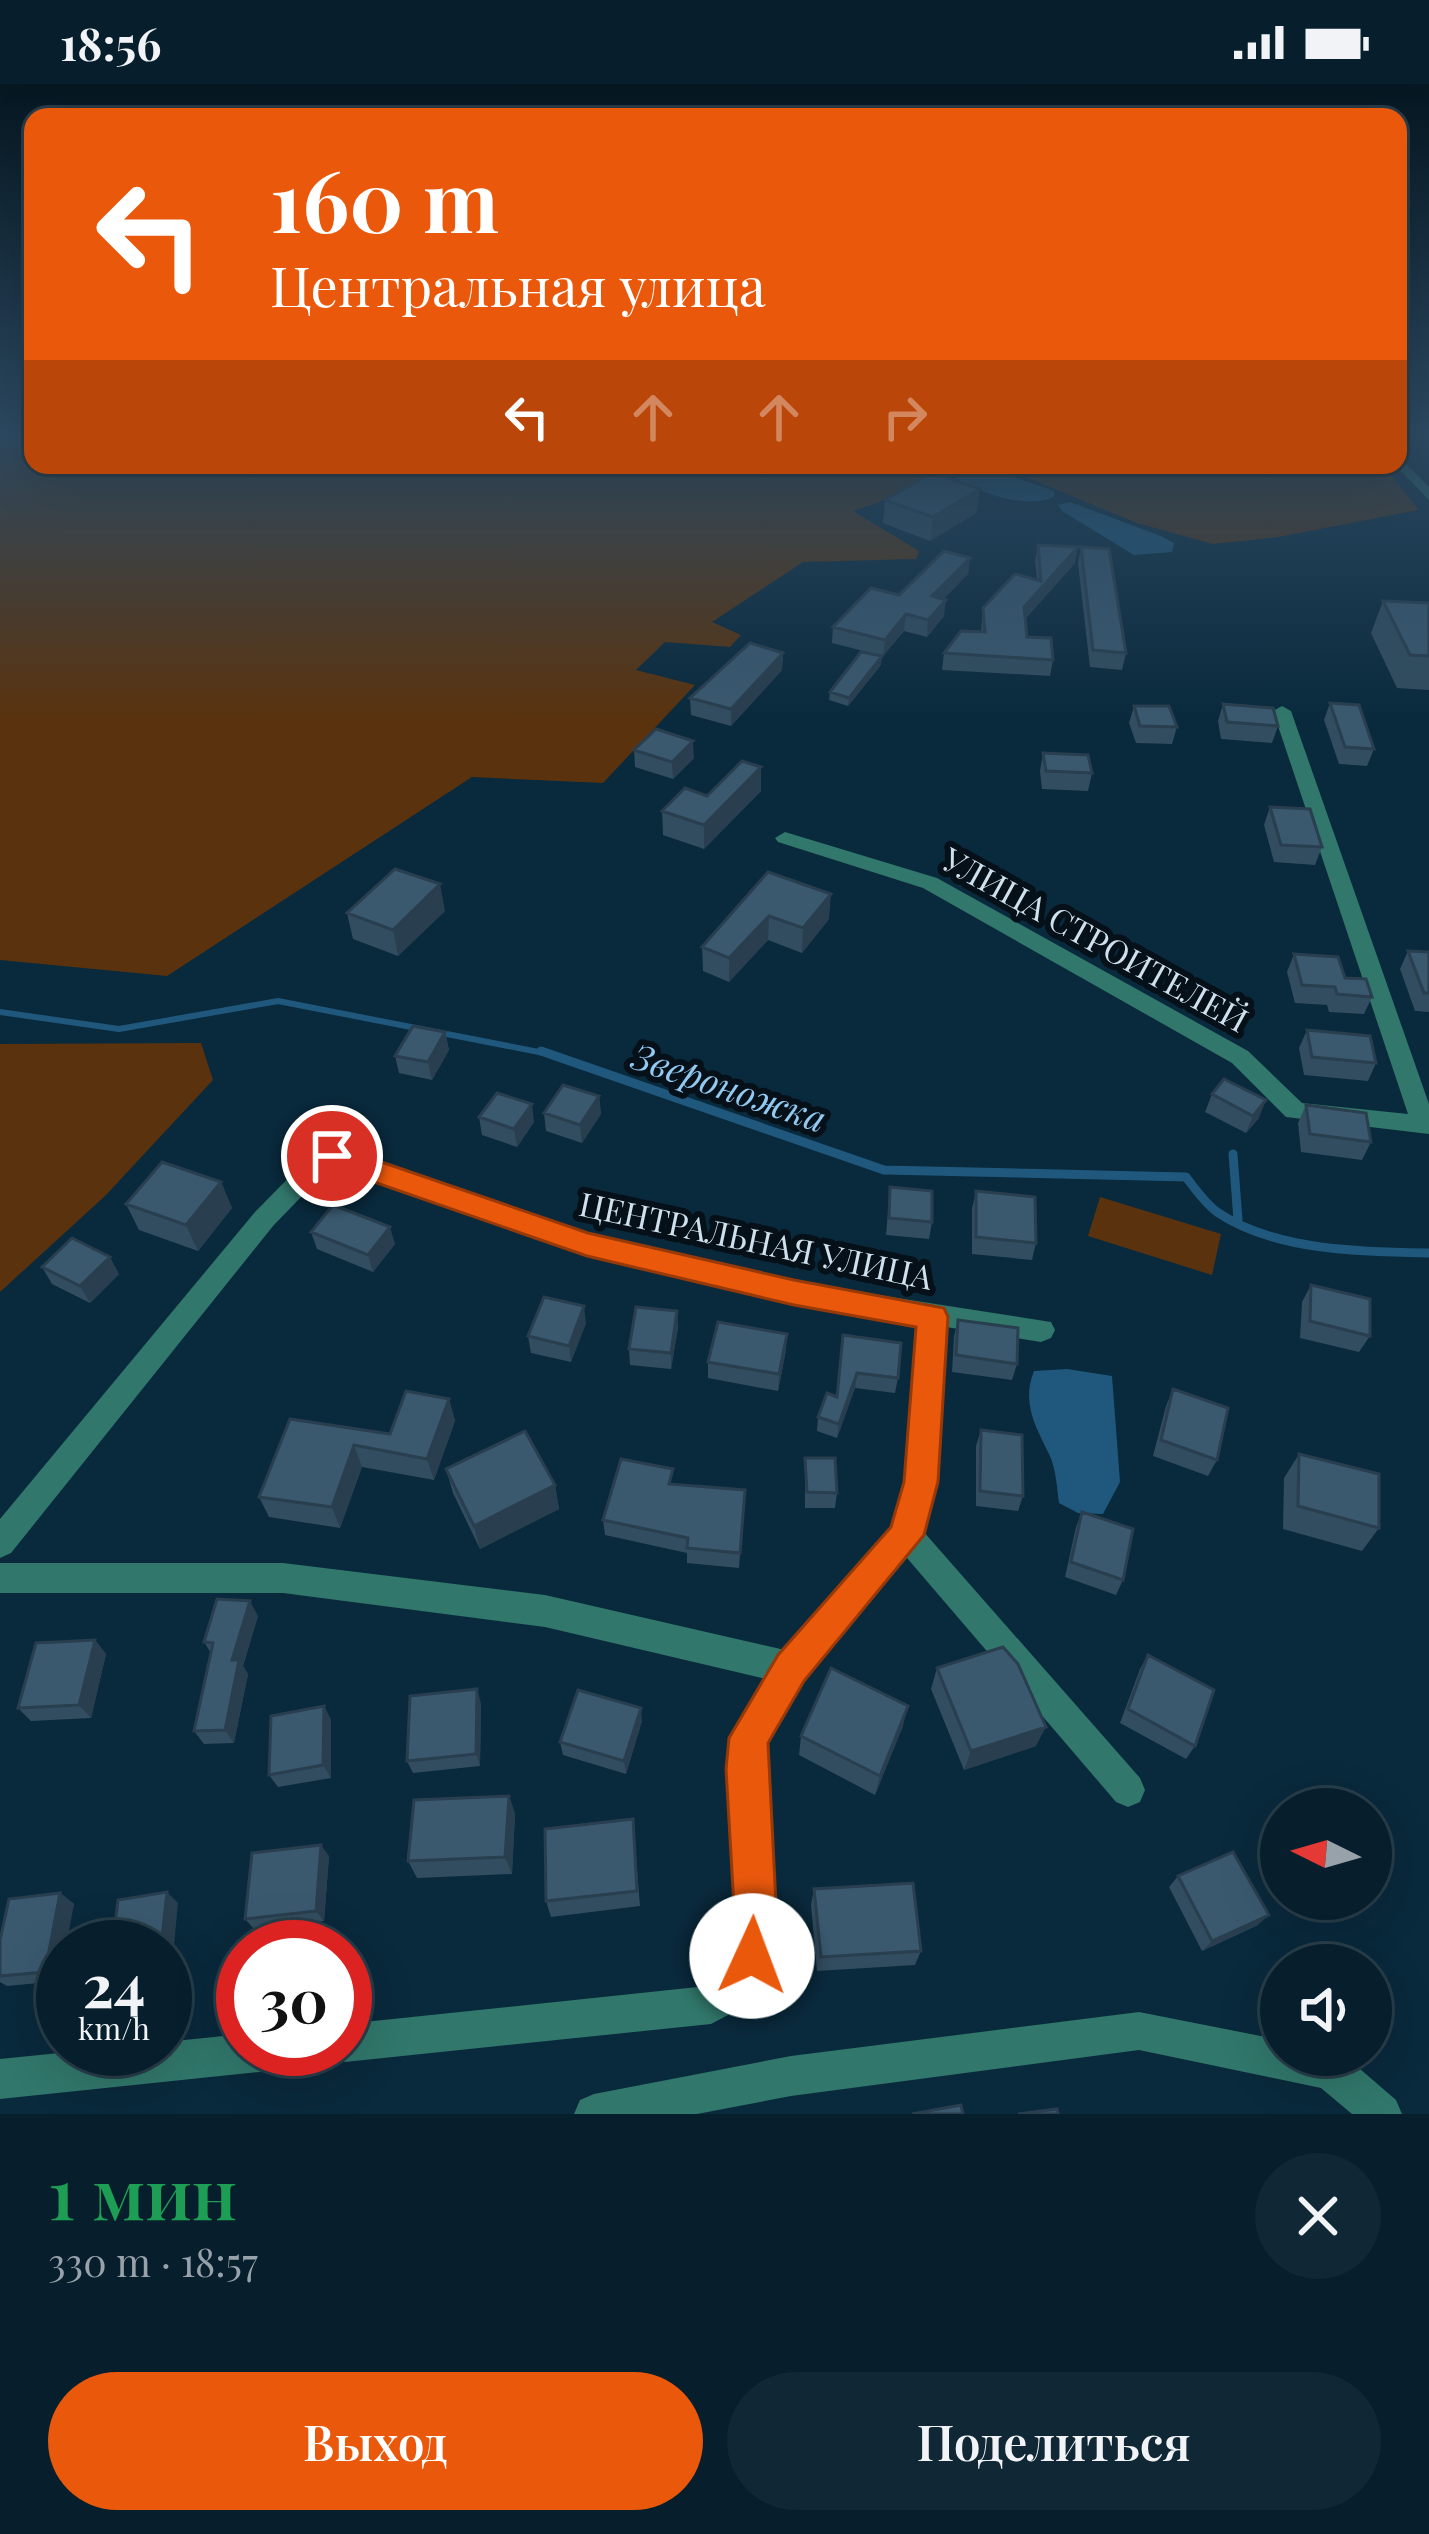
<!DOCTYPE html>
<html lang="ru">
<head>
<meta charset="utf-8">
<style>
	:root { --surface:#071f2d; --page:#102735; --text:#f1f3f6; --muted:#98a2aa; --line:#283d49; --accent:#ea580c }
	body { margin:0; font-family:"Playfair Display",serif; background:var(--page); color:var(--text); height:100vh; display:flex; flex-direction:column; font-size:45px; white-space:nowrap }
	* { box-sizing:border-box; margin:0 }
	p { font-size:39px; color:var(--muted) }
	.icon { flex:none; width:66px; height:66px; fill:none; stroke:currentColor; stroke-width:2; stroke-linecap:round; stroke-linejoin:round }
	.map { position:relative; height:2030px; overflow:hidden }
	.sheet { display:flex; flex-direction:column; background:var(--surface); flex:1 }
	.sheet>* { flex:none }
	.top-card { position:absolute; left:24px; top:24px; width:1383px; height:366px; border-radius:24px; box-shadow:0 12px 48px #0002,0 0 0 3px var(--line); background:#ea580c; color:#fff; overflow:hidden }
	.needle { width:78px; rotate:275deg }
	.buttons { position:absolute; left:1260px; top:1704px; display:grid; gap:24px }
	.buttons a { display:grid; place-items:center; width:132px; height:132px; border-radius:50%; background:var(--surface); box-shadow:0 12px 48px #0002,0 0 0 3px var(--line); font-size:60px }
	.speed { position:absolute; left:36px; top:1836px; display:flex; gap:24px; font-size:60px; font-weight:700; text-align:center }
	.speed>* { display:grid; place-content:center; width:156px; height:156px; border-radius:50%; background:var(--surface); box-shadow:0 12px 48px #0002,0 0 0 3px var(--line); line-height:1 }
	.speed small { font-size:30px; font-weight:400 }
	.speed .limit { border:18px solid #d22; background:#fff; color:#111 }
	.pin { position:absolute; display:grid; place-items:center; width:102px; height:102px; color:#fff; margin:-51px; border:6px solid #fff; border-radius:50%; box-shadow:0 3px 12px #0007 }
	.me { position:absolute; width:132px; margin:-66px; rotate:2deg; stroke-linejoin:round; filter:drop-shadow(0 0 9px #0008) }
	.turn { display:flex; align-items:center; gap:42px; height:252px; padding:0 48px; font-size:54px }
	.turn .icon { width:156px; height:156px; stroke-width:2.5 }
	.turn b { display:block; font-size:84px; line-height:102px }
	.lanes { display:flex; align-items:center; height:114px; padding:0 48px; background:#0003; justify-content:center; gap:60px; direction:ltr }
	.lanes .off { opacity:.35 }
	.round { display:grid; place-items:center; flex:none; width:126px; height:126px; border-radius:63px; background:var(--page) }
	.headline { display:flex; align-items:center; justify-content:space-between; height:204px; padding:0 48px }
	h1 { font-size:72px; font-weight:600; line-height:90px; color:#1e9e55 }
	.button { display:flex; gap:24px; margin-top:auto; padding:24px 48px }
	.button a { flex:1; height:138px; border-radius:72px; background:var(--accent); color:#fff; font-size:48px; font-weight:600; line-height:138px; text-align:center }
	.button a+a { background:var(--page); color:var(--text) }
	.status { display:flex; justify-content:space-between; align-items:center; height:84px; padding:0 60px; background:var(--surface); direction:ltr }
	.status svg { height:33px; fill:currentColor }
	.map>svg:first-child { display:block }
	.green { fill:#5a330e }
	.water { fill:#1f587c }
	.lines { fill:none; stroke-linecap:round; stroke-linejoin:round }
	.stream-far1 { stroke:#1f587c; stroke-width:6 }
	.stream { stroke:#1f587c; stroke-width:9 }
	.minor { fill:#31776b; fill-rule:evenodd }
	.tertiary { fill:#31776b; fill-rule:evenodd }
	.wall { fill:#324d5f }
	.shaded-wall { fill:#293e4e }
	.building { fill:#3a596f; stroke:#293e4e; stroke-width:3 }
	.route { fill:#ea580c; stroke:#983908; stroke-width:3 }
	.labels { text-anchor:middle; stroke-width:12; stroke-linejoin:round; paint-order:stroke }
	.street-label { font-size:33px; fill:#d0e1ee; stroke:#051019 }
	.water-label { font-size:36px; font-style:italic; fill:#92c9f1; stroke:#051019 }
</style>
</head>
<body>
<div class="status"><b>18:56</b><svg viewBox="0 0 49 12"><path d="M0 12V9h3v3zM5 12V6h3v6zM10 12V3h3v9zM15 12V0h3v12zM26 1h20v11H26zM47 4h2v5h-2z"/></svg></div>
<div class="map">
<svg width="1429" height="2030" viewBox="0 0 1429 2030">
	<rect width="100%" height="100%" fill="#09293c"/>
	<path class="green" d="M0,353H33V381H916L938,398L853,427L919,467L916,475L803,478L712,538L741,551L730,563L665,558L636,586L695,601L603,699L472,693L167,892L0,876Z
		M997,381H1383L1419,426L1278,453L1213,460L1137,439Z
		M201,959L213,996L105,1112L0,1208V960Z
		M1100,1113L1221,1150L1212,1191L1088,1152Z"/>
	<path class="water" d="M935,381H979L1054,407V413C1019,428 964,402 935,381Z
		M1070,418L1161,452L1174,459L1172,468L1134,471L1062,427L1058,421Z
		M1067,1285L1112,1292L1120,1398L1103,1430L1078,1429L1059,1419C1057,1404 1056,1384 1049,1370C1036,1343 1021,1319 1034,1287Z"/>
	<g class="lines">
		<path class="stream-far1" d="M0,928L119,945L278,917L549,970"/>
		<path class="stream" d="M541,967L884,1086L1186,1093C1195,1105 1205,1119 1217,1128C1274,1167 1363,1168 1429,1169
			M1233,1070L1238,1136"/>
		<path class="minor" d="M1282,622L1291,627L1429,1020V1050L1286,1033L1232,979L923,804L778,758L775,754L785,748L937,794L1248,967L1302,1019L1408,1030L1273,627Z
			M325,1064L347,1066L588,1150L794,1198L1051,1238L1055,1246L1051,1254L1041,1258L946,1243L936,1398L923,1447L1140,1694L1145,1706L1140,1718L1128,1723L1116,1718L907,1474L803,1596L766,1658L763,1685L775,1840L771,1872L747,1921L711,1940L345,1978L331,1973L328,1965H345V1940L707,1902C764,1870 722,1720 731,1661C735,1637 753,1615 766,1595L545,1543L283,1509H0V1479H283L545,1511L785,1566L894,1444L906,1398L919,1239L794,1220L587,1171L331,1082L273,1142L11,1469L0,1474V1435L255,1128L316,1066Z
			M1139,1928L1281,1956V1971L1345,1972L1396,2016L1402,2030H1352L1321,2004L1139,1966L791,2012L697,2030H574L580,2016L594,2010L791,1972Z
			M243,1950V1965H307L301,1979L287,1985L0,2015V1975L99,1965H165V1958Z"/>
		<path class="tertiary" d="M1398,372L1429,403V416L1395,381Z"/>
	</g>
	<path class="wall" d="M980,405L976,429L930,457L883,439L885,416Z
		M1038,461L1075,479L1025,535L1027,553L1053,576L1050,592L942,586L944,569L981,548L983,524L1037,496L1035,477Z
		M1081,463L1126,569L1122,586L1090,583L1078,479Z
		M970,474L968,490L943,515L944,532L927,553L904,547L883,572L832,559L833,543Z
		M1383,517L1429,519V606L1397,604L1371,549Z
		M783,569L782,586L731,642L691,631L690,614Z
		M881,581L848,622L829,616L830,608Z
		M1330,619L1374,665L1367,682L1339,680L1324,636Z
		M1223,620L1278,642L1272,659L1221,655L1218,637Z
		M1134,622L1177,643L1172,660L1136,659L1129,639Z
		M634,666L694,674L673,695L635,683Z
		M1043,669L1092,689L1088,707L1042,705L1040,687Z
		M761,683V707L704,765L663,751L662,727L707,712Z
		M1270,723L1322,763L1315,781L1274,778L1264,741Z
		M768,788L829,835L802,869L768,856L729,898L703,887L702,863Z
		M445,827L398,872L353,855L347,829Z
		M1408,867L1429,868V928L1415,927L1400,885Z
		M1294,870L1345,894L1372,913L1364,930L1329,928L1327,921L1295,919L1287,888Z
		M1307,946L1376,979L1368,997L1304,991L1299,964Z
		M445,948L449,966L432,996L399,989L395,972Z
		M1212,1010L1259,1034L1246,1049L1205,1028Z
		M599,1012L601,1030L582,1059L546,1047L544,1029Z
		M1306,1021L1371,1058L1362,1076L1301,1068L1298,1039Z
		M479,1033L534,1038L517,1063L482,1051Z
		M221,1098L232,1124L198,1167L139,1146L126,1120Z
		M890,1103L932,1138L929,1155L886,1151Z
		M976,1107L1036,1159L1032,1176L972,1170V1125Z
		M311,1148L395,1160L373,1188L317,1165Z
		M42,1183L119,1190L90,1219L52,1200Z
		M1311,1201L1370,1252L1359,1268L1300,1254L1302,1218Z
		M677,1227L678,1244L671,1285L630,1281L629,1265Z
		M958,1236L1017,1280L1012,1296L952,1288L954,1252Z
		M586,1239L571,1278L531,1269L528,1252Z
		M843,1251L898,1294L895,1309L855,1304L837,1354L817,1347L818,1333L837,1312Z
		M786,1266L778,1307L708,1294V1278Z
		M1173,1305L1217,1376L1208,1392L1153,1372L1166,1322Z
		M449,1315L455,1337L434,1396L362,1383L340,1444L269,1433L259,1413L290,1335L390,1350Z
		M981,1346L1023,1412L1018,1427L976,1422V1362Z
		M1299,1370L1379,1444L1362,1467L1283,1445L1284,1394Z
		M805,1374L837,1409L835,1424H805Z
		M446,1385L555,1401L559,1425L480,1465L453,1409Z
		M674,1400L745,1406L739,1484L687,1479V1469L605,1451L603,1436Z
		M1082,1428L1123,1496L1116,1511L1065,1493L1076,1443Z
		M258,1532L243,1582L248,1590L234,1659L204,1660L194,1647L211,1569L204,1558Z
		M95,1556L106,1570L91,1634L31,1637L18,1624Z
		M1148,1571L1195,1662L1186,1675L1120,1639L1140,1585Z
		M937,1584L1036,1662L964,1686L931,1605Z
		M481,1619L480,1682L413,1689L407,1677Z
		M324,1622L331,1636V1694L278,1703L269,1691Z
		M642,1637L626,1690L563,1671L560,1658Z
		M903,1642L875,1711L799,1671L801,1652Z
		M509,1712L515,1730L512,1790L417,1794L408,1777Z
		M633,1735L640,1822L551,1833L546,1817Z
		M329,1772L324,1837L255,1846L245,1835Z
		M1178,1792L1258,1841L1202,1867L1169,1803Z
		M814,1805L921,1867L915,1881L817,1887L811,1821Z
		M60,1809L74,1820L63,1863V1876L59,1897L7,1902L0,1898V1856Z"/>
	<path class="shaded-wall" d="M980,405L976,429L930,457L933,433Z
		M1078,463L1075,479L1021,540L1024,523Z
		M970,474L968,490L930,529L932,512Z
		M946,516L944,532L927,553L928,536Z
		M906,530L904,547L883,572L885,556Z
		M783,569L782,586L731,642V625Z
		M882,572L881,581L848,622L849,614Z
		M693,657L694,674L673,695L672,678Z
		M761,683V707L704,765V741Z
		M440,800L445,827L398,872L393,846Z
		M831,810L829,835L802,869L803,844Z
		M769,832L768,856L729,898V874Z
		M445,948L449,966L432,996L428,978Z
		M599,1012L601,1030L582,1059L580,1041Z
		M1266,1016L1259,1034L1246,1049L1253,1032Z
		M532,1020L534,1038L517,1063L514,1045Z
		M221,1098L232,1124L198,1167L186,1141Z
		M390,1143L395,1160L373,1188L368,1171Z
		M110,1173L119,1190L90,1219L80,1202Z
		M584,1222L586,1239L571,1278L569,1262Z
		M677,1227L678,1244L671,1285V1269Z
		M787,1250L786,1266L778,1307L779,1290Z
		M857,1289L855,1304L837,1354L839,1340Z
		M449,1315L455,1337L434,1396L427,1375Z
		M354,1361L362,1383L340,1444L332,1423Z
		M555,1401L559,1425L480,1465L474,1442Z
		M250,1517L258,1532L243,1582L248,1590L234,1659L225,1646L232,1576Z
		M95,1556L106,1570L91,1634L79,1621Z
		M477,1605L481,1619L480,1682L476,1670Z
		M324,1622L331,1636V1694L323,1681Z
		M908,1622L903,1642L875,1711L880,1692Z
		M641,1624L642,1637L626,1690L624,1677Z
		M1046,1643L1036,1662L964,1686L971,1667Z
		M509,1712L515,1730L512,1790L505,1773Z
		M321,1761L329,1772L324,1837L316,1827Z
		M167,1808L178,1819L172,1883L165,1878V1863H161Z
		M60,1809L74,1820L66,1863H63V1876L59,1897L45,1888Z
		M1269,1831L1258,1841L1202,1867L1212,1857Z"/>
	<path class="building" d="M932,389L980,405L933,433L885,416Z
		M1038,461L1078,463L1024,523L1027,553L1051,554L1053,576L944,569L961,547L985,548L983,524L1015,490L1041,497Z
		M1081,463L1109,465L1126,569L1093,566Z
		M944,467L970,474L932,512L946,516L928,536L906,530L885,556L833,543L871,504L899,511Z
		M1383,517L1429,519V572L1410,571Z
		M750,559L783,569L731,625L690,614Z
		M861,568L882,572L849,614L830,608Z
		M1330,619L1359,621L1374,665L1345,663Z
		M1223,620L1273,624L1278,642L1227,638Z
		M1134,622H1169L1177,643L1140,642Z
		M656,645L693,657L672,678L634,666Z
		M1043,669L1088,671L1092,689L1046,687Z
		M742,677L761,683L704,741L662,727L685,704L707,712Z
		M1270,723L1310,725L1322,763L1281,761Z
		M395,785L440,800L393,846L347,829Z
		M768,788L831,810L803,844L769,832L729,874L702,863Z
		M1408,867L1429,868V909H1424Z
		M1294,870L1338,873L1345,894L1366,895L1372,913L1337,910L1335,903L1302,901Z
		M413,942L445,948L428,978L395,972Z
		M1307,946L1370,952L1376,979L1312,973Z
		M1224,995L1266,1016L1253,1032L1212,1010Z
		M563,1001L599,1012L580,1041L544,1029Z
		M497,1009L532,1020L514,1045L479,1033Z
		M1306,1021L1366,1029L1371,1058L1310,1050Z
		M162,1078L221,1098L186,1141L126,1120Z
		M890,1103L932,1107V1138L889,1134Z
		M976,1107L1035,1113L1036,1159L976,1153Z
		M333,1121L390,1143L368,1171L311,1148Z
		M72,1154L110,1173L80,1202L42,1183Z
		M1311,1201L1370,1215V1252L1310,1237Z
		M544,1213L584,1222L569,1262L528,1252Z
		M636,1223L677,1227L671,1269L629,1265Z
		M958,1236L1018,1244L1017,1280L956,1271Z
		M718,1238L787,1250L779,1290L708,1278Z
		M843,1251L901,1259L898,1294L857,1289L839,1340L818,1333L827,1309L837,1313Z
		M1173,1305L1228,1324L1217,1376L1161,1356Z
		M406,1307L449,1315L427,1375L354,1361L332,1423L259,1413L290,1335L390,1350Z
		M981,1346L1022,1351L1023,1412L980,1407Z
		M525,1347L555,1401L474,1442L446,1385Z
		M1299,1370L1379,1390V1444L1298,1422Z
		M805,1374H835L837,1409L807,1408Z
		M621,1375L673,1385L669,1400L745,1406L740,1469L687,1464L688,1454L603,1436Z
		M1082,1428L1133,1445L1123,1496L1071,1478Z
		M217,1515L250,1517L232,1576H239L225,1646L194,1647L213,1559L204,1558Z
		M95,1556L79,1621L18,1624L36,1559Z
		M1003,1563L1018,1580L1046,1643L971,1667L937,1584Z
		M1148,1571L1214,1606L1195,1662L1128,1625Z
		M831,1584L908,1622L880,1692L801,1652Z
		M477,1605L476,1670L407,1677L410,1612Z
		M578,1606L641,1624L624,1677L560,1658Z
		M324,1622L323,1681L269,1691L271,1632Z
		M509,1712L505,1773L408,1777L414,1716Z
		M633,1735L637,1807L546,1817L545,1745Z
		M321,1761L316,1827L245,1835L252,1769Z
		M1233,1768L1269,1831L1212,1857L1178,1792Z
		M913,1799L921,1867L821,1873L814,1805Z
		M167,1808L161,1863H112L118,1816Z
		M60,1809L45,1888L0,1892V1856L9,1815Z
		M961,2021L963,2030H912Z
		M1057,2025L1058,2030H1018Z"/>
	<linearGradient id="sky" x2="0" y2="1"><stop stop-color="#051721"/><stop offset="0.55" stop-color="#2c4961"/><stop offset="1" stop-color="#2c4961" stop-opacity="0"/></linearGradient>
	<rect width="1429" height="637" fill="url(#sky)"/>
	<path class="route" d="M332,1061L588,1149L794,1196L944,1224L948,1233L938,1398L924,1451L804,1597L768,1659L777,1840L768,1887L752,1893L737,1887L731,1872L735,1840L726,1685L729,1654L778,1571L891,1443L904,1398L916,1243L794,1221L587,1172L322,1080L318,1072Z"/>
	<g class="labels">
		<g class="street-label">
			<text transform="translate(1095 856) rotate(29)" y="12">УЛИЦА СТРОИТЕЛЕЙ</text>
			<text transform="translate(756 1157) rotate(12)" y="12">ЦЕНТРАЛЬНАЯ УЛИЦА</text>
		</g>
		<g class="water-label">
			<text transform="translate(729 1004) rotate(19)" y="13">Звероножка</text>
		</g>
	</g>
</svg>
<div class="buttons">
<a><svg class="needle" viewBox="-14 -14 28 28"><path d="M0-13l5 13h-10z" fill="#e53935"/><path d="M0 13l5-13h-10z" fill="#98a2aa"/></svg></a>
<a><svg class="icon" aria-label="sound" viewBox="0 0 24 24"><path d="M4 9h4l5-4v14l-5-4H4zM17 9q2 3 0 6"/></svg></a>
</div>
<div class="speed"><div>24<small>km/h</small></div><div class="limit">30</div></div>
<div class="pin" style="left:332px;top:1072px;background:#d93025"><svg class="icon" aria-label="arrive" viewBox="0 0 24 24"><path d="M6 21V4h12l-3 4 3 4H6"/></svg></div>
<svg class="me" style="left:752px;top:1872px" viewBox="-20 -20 40 40"><circle r="19" fill="#fff"/><path d="M0-13L10 11 0 6-10 11z" fill="#ea580c"/></svg>
<div class="top-card">
<div class="turn"><svg class="icon" aria-label="left" viewBox="0 0 24 24"><path d="M17 20v-9H6M10 6l-5 5 5 5"/></svg><div><b>160 m</b>Центральная улица</div></div>
<div class="lanes"><svg class="icon" aria-label="left" viewBox="0 0 24 24"><path d="M17 20v-9H6M10 6l-5 5 5 5"/></svg><svg class="icon off" aria-label="ahead" viewBox="0 0 24 24"><path d="M12 20V5M6 11l6-6 6 6"/></svg><svg class="icon off" aria-label="ahead" viewBox="0 0 24 24"><path d="M12 20V5M6 11l6-6 6 6"/></svg><svg class="icon off" aria-label="right" viewBox="0 0 24 24"><path d="M7 20v-9h11M14 6l5 5-5 5"/></svg></div>
</div>
</div>
<section class="sheet">
<div class="headline"><div><h1>1 мин</h1><p>330 m · 18:57</p></div><a class="round"><svg class="icon" aria-label="close" viewBox="0 0 24 24"><path d="M6 6l12 12M18 6L6 18"/></svg></a></div>
<div class="button"><a>Выход</a><a>Поделиться</a></div>
</section>
</body>
</html>
